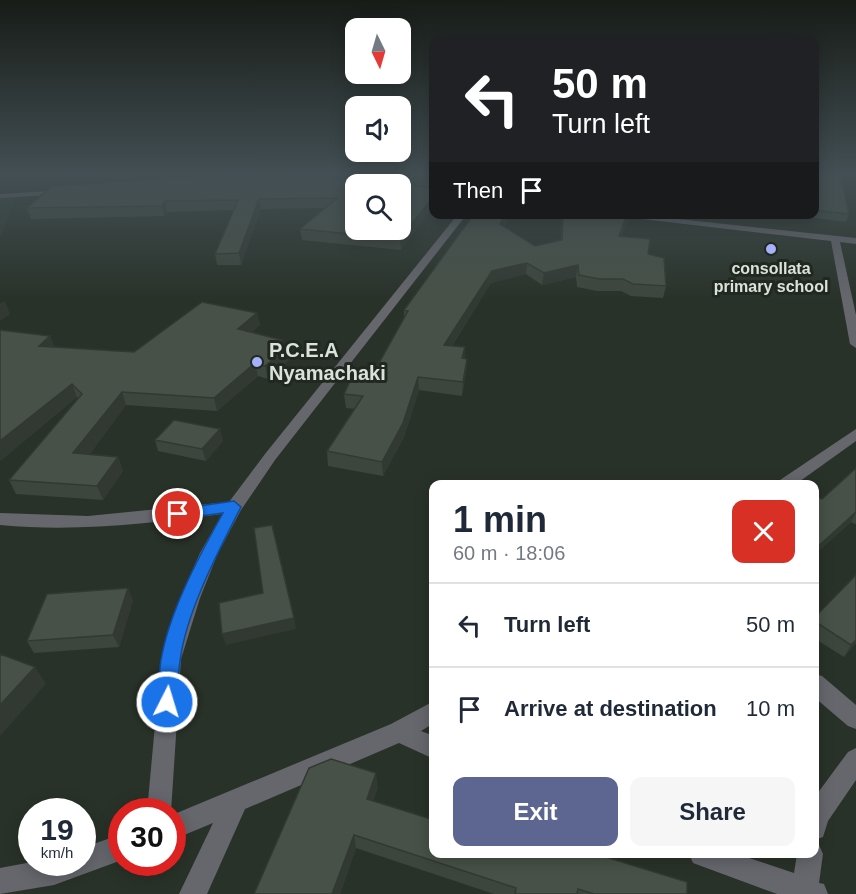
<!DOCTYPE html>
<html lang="en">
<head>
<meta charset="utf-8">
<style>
	:root { --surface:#fff; --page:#f6f6f7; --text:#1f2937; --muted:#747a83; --line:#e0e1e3; --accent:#5c6690 }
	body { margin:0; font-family:Arial,sans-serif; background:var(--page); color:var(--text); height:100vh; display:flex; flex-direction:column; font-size:22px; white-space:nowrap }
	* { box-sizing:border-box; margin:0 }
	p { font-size:20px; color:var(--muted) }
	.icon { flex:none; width:33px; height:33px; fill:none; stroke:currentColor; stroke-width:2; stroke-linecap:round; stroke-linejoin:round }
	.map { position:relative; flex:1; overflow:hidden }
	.side { position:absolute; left:429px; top:480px; width:390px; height:378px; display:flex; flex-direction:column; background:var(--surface); border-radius:12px; box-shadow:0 3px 15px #0003 }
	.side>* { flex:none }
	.hud { position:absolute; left:429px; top:36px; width:390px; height:183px; border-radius:12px; box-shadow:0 3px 15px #0003; background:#202124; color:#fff; overflow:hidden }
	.needle { width:39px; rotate:175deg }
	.buttons { position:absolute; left:345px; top:18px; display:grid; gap:12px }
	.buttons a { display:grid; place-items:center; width:66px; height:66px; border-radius:12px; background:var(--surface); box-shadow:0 3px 15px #0003; font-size:30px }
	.speed { position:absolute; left:18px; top:798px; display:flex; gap:12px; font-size:30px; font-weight:700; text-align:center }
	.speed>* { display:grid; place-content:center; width:78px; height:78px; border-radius:50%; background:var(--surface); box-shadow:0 3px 15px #0003; line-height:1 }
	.speed small { font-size:15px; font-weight:400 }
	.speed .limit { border:9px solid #d22; background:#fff; color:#111 }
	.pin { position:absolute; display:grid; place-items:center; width:51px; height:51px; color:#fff; margin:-26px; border:3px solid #fff; border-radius:50%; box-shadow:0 2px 6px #0007 }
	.me { position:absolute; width:66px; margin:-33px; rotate:5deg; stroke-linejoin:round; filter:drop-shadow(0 0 4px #0008) }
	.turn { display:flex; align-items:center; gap:21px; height:126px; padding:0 24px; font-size:27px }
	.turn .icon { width:78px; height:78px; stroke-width:2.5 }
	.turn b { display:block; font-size:42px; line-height:51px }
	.then { display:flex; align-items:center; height:57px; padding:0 24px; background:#0003; gap:12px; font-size:22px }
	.round { display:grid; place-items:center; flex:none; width:63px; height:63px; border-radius:12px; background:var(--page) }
	.head { display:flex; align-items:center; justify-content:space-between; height:102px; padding:0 24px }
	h1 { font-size:36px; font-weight:600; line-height:45px }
	.action { display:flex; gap:12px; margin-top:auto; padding:12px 24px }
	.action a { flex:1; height:69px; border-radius:12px; background:var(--accent); color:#fff; font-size:24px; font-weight:600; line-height:69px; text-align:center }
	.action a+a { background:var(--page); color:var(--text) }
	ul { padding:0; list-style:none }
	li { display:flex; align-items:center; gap:18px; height:84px; padding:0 24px; border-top:2px solid var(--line) }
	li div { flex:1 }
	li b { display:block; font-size:22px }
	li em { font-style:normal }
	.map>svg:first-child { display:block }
	.built { fill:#2c3a2c }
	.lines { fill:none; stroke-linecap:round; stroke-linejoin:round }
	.minor { fill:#66676d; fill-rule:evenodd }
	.wall { fill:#3d463d }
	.shaded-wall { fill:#323932 }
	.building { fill:#475147; stroke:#323932; stroke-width:1.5; fill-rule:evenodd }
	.route { fill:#1a73e8; stroke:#114b97; stroke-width:1.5 }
	.poi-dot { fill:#a6b1fc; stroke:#20281f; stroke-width:2 }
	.labels { text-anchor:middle; stroke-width:6; stroke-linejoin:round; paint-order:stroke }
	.far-poi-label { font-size:16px; font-weight:bold; fill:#dbe1db; stroke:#20281f }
	.poi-label { font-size:20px; font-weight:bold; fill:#dbe1db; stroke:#20281f; text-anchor:start }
</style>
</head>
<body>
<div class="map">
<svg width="856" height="894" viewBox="0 0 856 894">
	<rect width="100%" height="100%" fill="#293229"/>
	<path class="built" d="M17,195L0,239V197Z"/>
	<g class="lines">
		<path class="minor" d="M66,190V194H63L0,198V194Z
			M458,214H467L275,460L241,510L218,553L200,598L181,659L171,812H147L161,659L180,598L200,553L222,514C147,524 75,532 0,525V513L88,516L229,502L265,454Z
			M599,214H632L856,238V244L840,242L856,315V348L850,344L831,241Z
			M856,429V441L796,484H778L780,480Z
			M814,674L822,676L856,705V729L848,726L814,697Z
			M434,701V723L421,731L434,736V759L399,743L245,809L207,894H179L213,823L172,840V815L391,724Z
			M856,748V780L828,821L823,837L814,840V798L848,752Z
			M122,834V860L54,885L0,894V868L32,862H82V848Z
			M814,843L819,845L823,854L819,883L824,884L828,894H777L693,863L689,854H737L794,873L797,854H814Z"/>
	</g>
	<path class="wall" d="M0,175H434V213L429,212L401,250L302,240L300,229L325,208L261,209L241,265H217L215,254L234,210L167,212L164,216L31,219L27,208L66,186L64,180Z
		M814,175L849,214L846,222L786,214H814Z
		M467,214H511L504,227L535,246L561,240L562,214H629L621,236L648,254L666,286L663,298L631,296L621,291H597L577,287L576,277L542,285L526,274L491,283L452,346L465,347V359H467L466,372L462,396L419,390L404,437L383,476L328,466L327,451L355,409L346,408L344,394L374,372L404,317V310L472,217H468Z
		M257,313L260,325L252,332L282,340L283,345L290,359L268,379L258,376L217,411L126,405L89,455L118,457L123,471L103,500L16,494L9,480L78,399L77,397L0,461L50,336L54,347L134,352Z
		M155,440L223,441L206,461L158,451Z
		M856,468V524H855L851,522L814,555V499H822Z
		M856,575V643L844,657L814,638V618Z
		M133,600L119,647L34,653L27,641Z
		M378,787L373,801L434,854L687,894H494L356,848L340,894H254Z"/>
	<path class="shaded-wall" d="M0,175H240L66,187L64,180L0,185Z
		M259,199L261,209L241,265L239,253Z
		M165,201L167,212L164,216L162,206Z
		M429,202V212L401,250L400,239Z
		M506,214H511L499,235L500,224Z
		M627,214H629L628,220L617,247L619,236Z
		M527,263L526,274L491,283L444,358V345L492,271Z
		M578,265L576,277L542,285L544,273Z
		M5,301L10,314L0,321V303Z
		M257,313L260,325L241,342L238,329Z
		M50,336L55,349L39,346Z
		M282,340L284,350L288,346L290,359L268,379L265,366L278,344Z
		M465,347V360L462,358Z
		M467,359L466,372L462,396L463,382Z
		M255,363L258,376L217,411L214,398Z
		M418,377L419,390L404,437L383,476L382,462Z
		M72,384L77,397L0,461V441Z
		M122,392L126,405L79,468L73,453Z
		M220,429L223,441L206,461L202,449Z
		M118,457L123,471L103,500L97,486Z
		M856,512L851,522L814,555V550Z
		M128,588L133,600L119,647L113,635Z
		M294,618L296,629L226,645L222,634Z
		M856,640V643L844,657L851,645Z
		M35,667L46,684L0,736V705Z
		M376,773L378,787L368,814L367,799Z
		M354,835L356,848L340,894H332Z"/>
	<path class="building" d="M66,175H97L63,177Z
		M221,175H296L355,179L361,175H434V181L400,176L398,184L434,188V203L429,202L400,239L300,229L337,198L259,199L239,253L215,254L238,200L165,201L162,206L27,208L52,186ZM356,184H400V230H356Z
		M814,175H841L849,214L814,210Z
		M474,214H506L500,224L535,246L562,240L563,214H627L619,236L650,239L648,254L664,258L666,286L633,284L623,279H599L579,275L578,265L544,273L527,263L492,271L444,345L465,347L462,358L467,359L463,382L418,377L403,423L382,462L327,451L363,396L344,394L355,371L374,372L408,311L404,310Z
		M202,302L257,313L238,329L282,340L278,344L288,346L265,366L255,363L214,398L122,392L73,453L118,457L97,486L9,480L82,394L72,384L0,441V330L50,336L39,346L134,352Z
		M174,420L220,429L202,449L155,440Z
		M856,468V512L814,550V499L818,497L822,499Z
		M272,525L294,618L222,634L219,603L263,593L254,528Z
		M856,575V640L851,645L814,621V618Z
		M128,588L113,635L27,641L47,594Z
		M0,654L35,667L0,705Z
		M331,759L376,773L367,799L434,820V854H596L687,882V894H594L578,889L577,894H515L516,888L354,835L332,894H254L309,768Z"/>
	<linearGradient id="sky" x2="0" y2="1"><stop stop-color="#171c17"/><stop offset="0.58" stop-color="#434f54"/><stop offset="1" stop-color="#434f54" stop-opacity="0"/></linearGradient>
	<rect width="856" height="300" fill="url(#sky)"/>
	<path class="route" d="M234,501L241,507C219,550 186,612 180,661C178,674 178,689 177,702L174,709L167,711L160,709L157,702C158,688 159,674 161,660C169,612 199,556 223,513L178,519L171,514L178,509Z"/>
	<g class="poi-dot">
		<circle cx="771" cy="249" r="6"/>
		<circle cx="257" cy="362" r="6"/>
	</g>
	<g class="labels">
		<g class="far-poi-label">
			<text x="771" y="274">consollata<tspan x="771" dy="18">primary school</tspan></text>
		</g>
		<g class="poi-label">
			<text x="269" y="357">P.C.E.A<tspan x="269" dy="23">Nyamachaki</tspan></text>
		</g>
	</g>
</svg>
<div class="buttons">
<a><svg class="needle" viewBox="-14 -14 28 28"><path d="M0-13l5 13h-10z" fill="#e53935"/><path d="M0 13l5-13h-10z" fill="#747a83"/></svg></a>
<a><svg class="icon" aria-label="sound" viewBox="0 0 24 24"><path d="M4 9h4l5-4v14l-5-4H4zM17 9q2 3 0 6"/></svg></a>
<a><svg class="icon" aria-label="search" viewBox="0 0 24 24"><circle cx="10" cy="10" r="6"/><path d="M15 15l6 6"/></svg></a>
</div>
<div class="speed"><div>19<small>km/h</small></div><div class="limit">30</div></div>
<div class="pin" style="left:178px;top:514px;background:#d93025"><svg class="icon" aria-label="arrive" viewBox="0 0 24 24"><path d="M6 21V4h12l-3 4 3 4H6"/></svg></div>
<svg class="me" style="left:167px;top:702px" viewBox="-20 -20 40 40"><circle r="17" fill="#1a73e8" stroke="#fff" stroke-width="3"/><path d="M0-11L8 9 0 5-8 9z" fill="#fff"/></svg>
<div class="hud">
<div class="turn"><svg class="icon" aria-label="left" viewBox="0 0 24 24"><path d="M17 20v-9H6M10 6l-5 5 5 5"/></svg><div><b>50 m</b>Turn left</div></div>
<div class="then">Then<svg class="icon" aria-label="arrive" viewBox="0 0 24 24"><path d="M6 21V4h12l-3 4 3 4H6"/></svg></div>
</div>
<section class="side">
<div class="head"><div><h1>1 min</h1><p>60 m · 18:06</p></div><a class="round" style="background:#d93025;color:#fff"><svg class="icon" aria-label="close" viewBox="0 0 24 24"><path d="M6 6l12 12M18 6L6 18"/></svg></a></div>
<ul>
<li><svg class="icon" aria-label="left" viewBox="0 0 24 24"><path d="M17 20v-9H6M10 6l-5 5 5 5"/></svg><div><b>Turn left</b></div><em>50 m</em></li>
<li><svg class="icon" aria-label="arrive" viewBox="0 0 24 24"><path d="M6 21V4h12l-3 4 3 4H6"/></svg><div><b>Arrive at destination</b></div><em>10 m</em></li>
</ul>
<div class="action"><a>Exit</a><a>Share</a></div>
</section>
</div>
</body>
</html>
